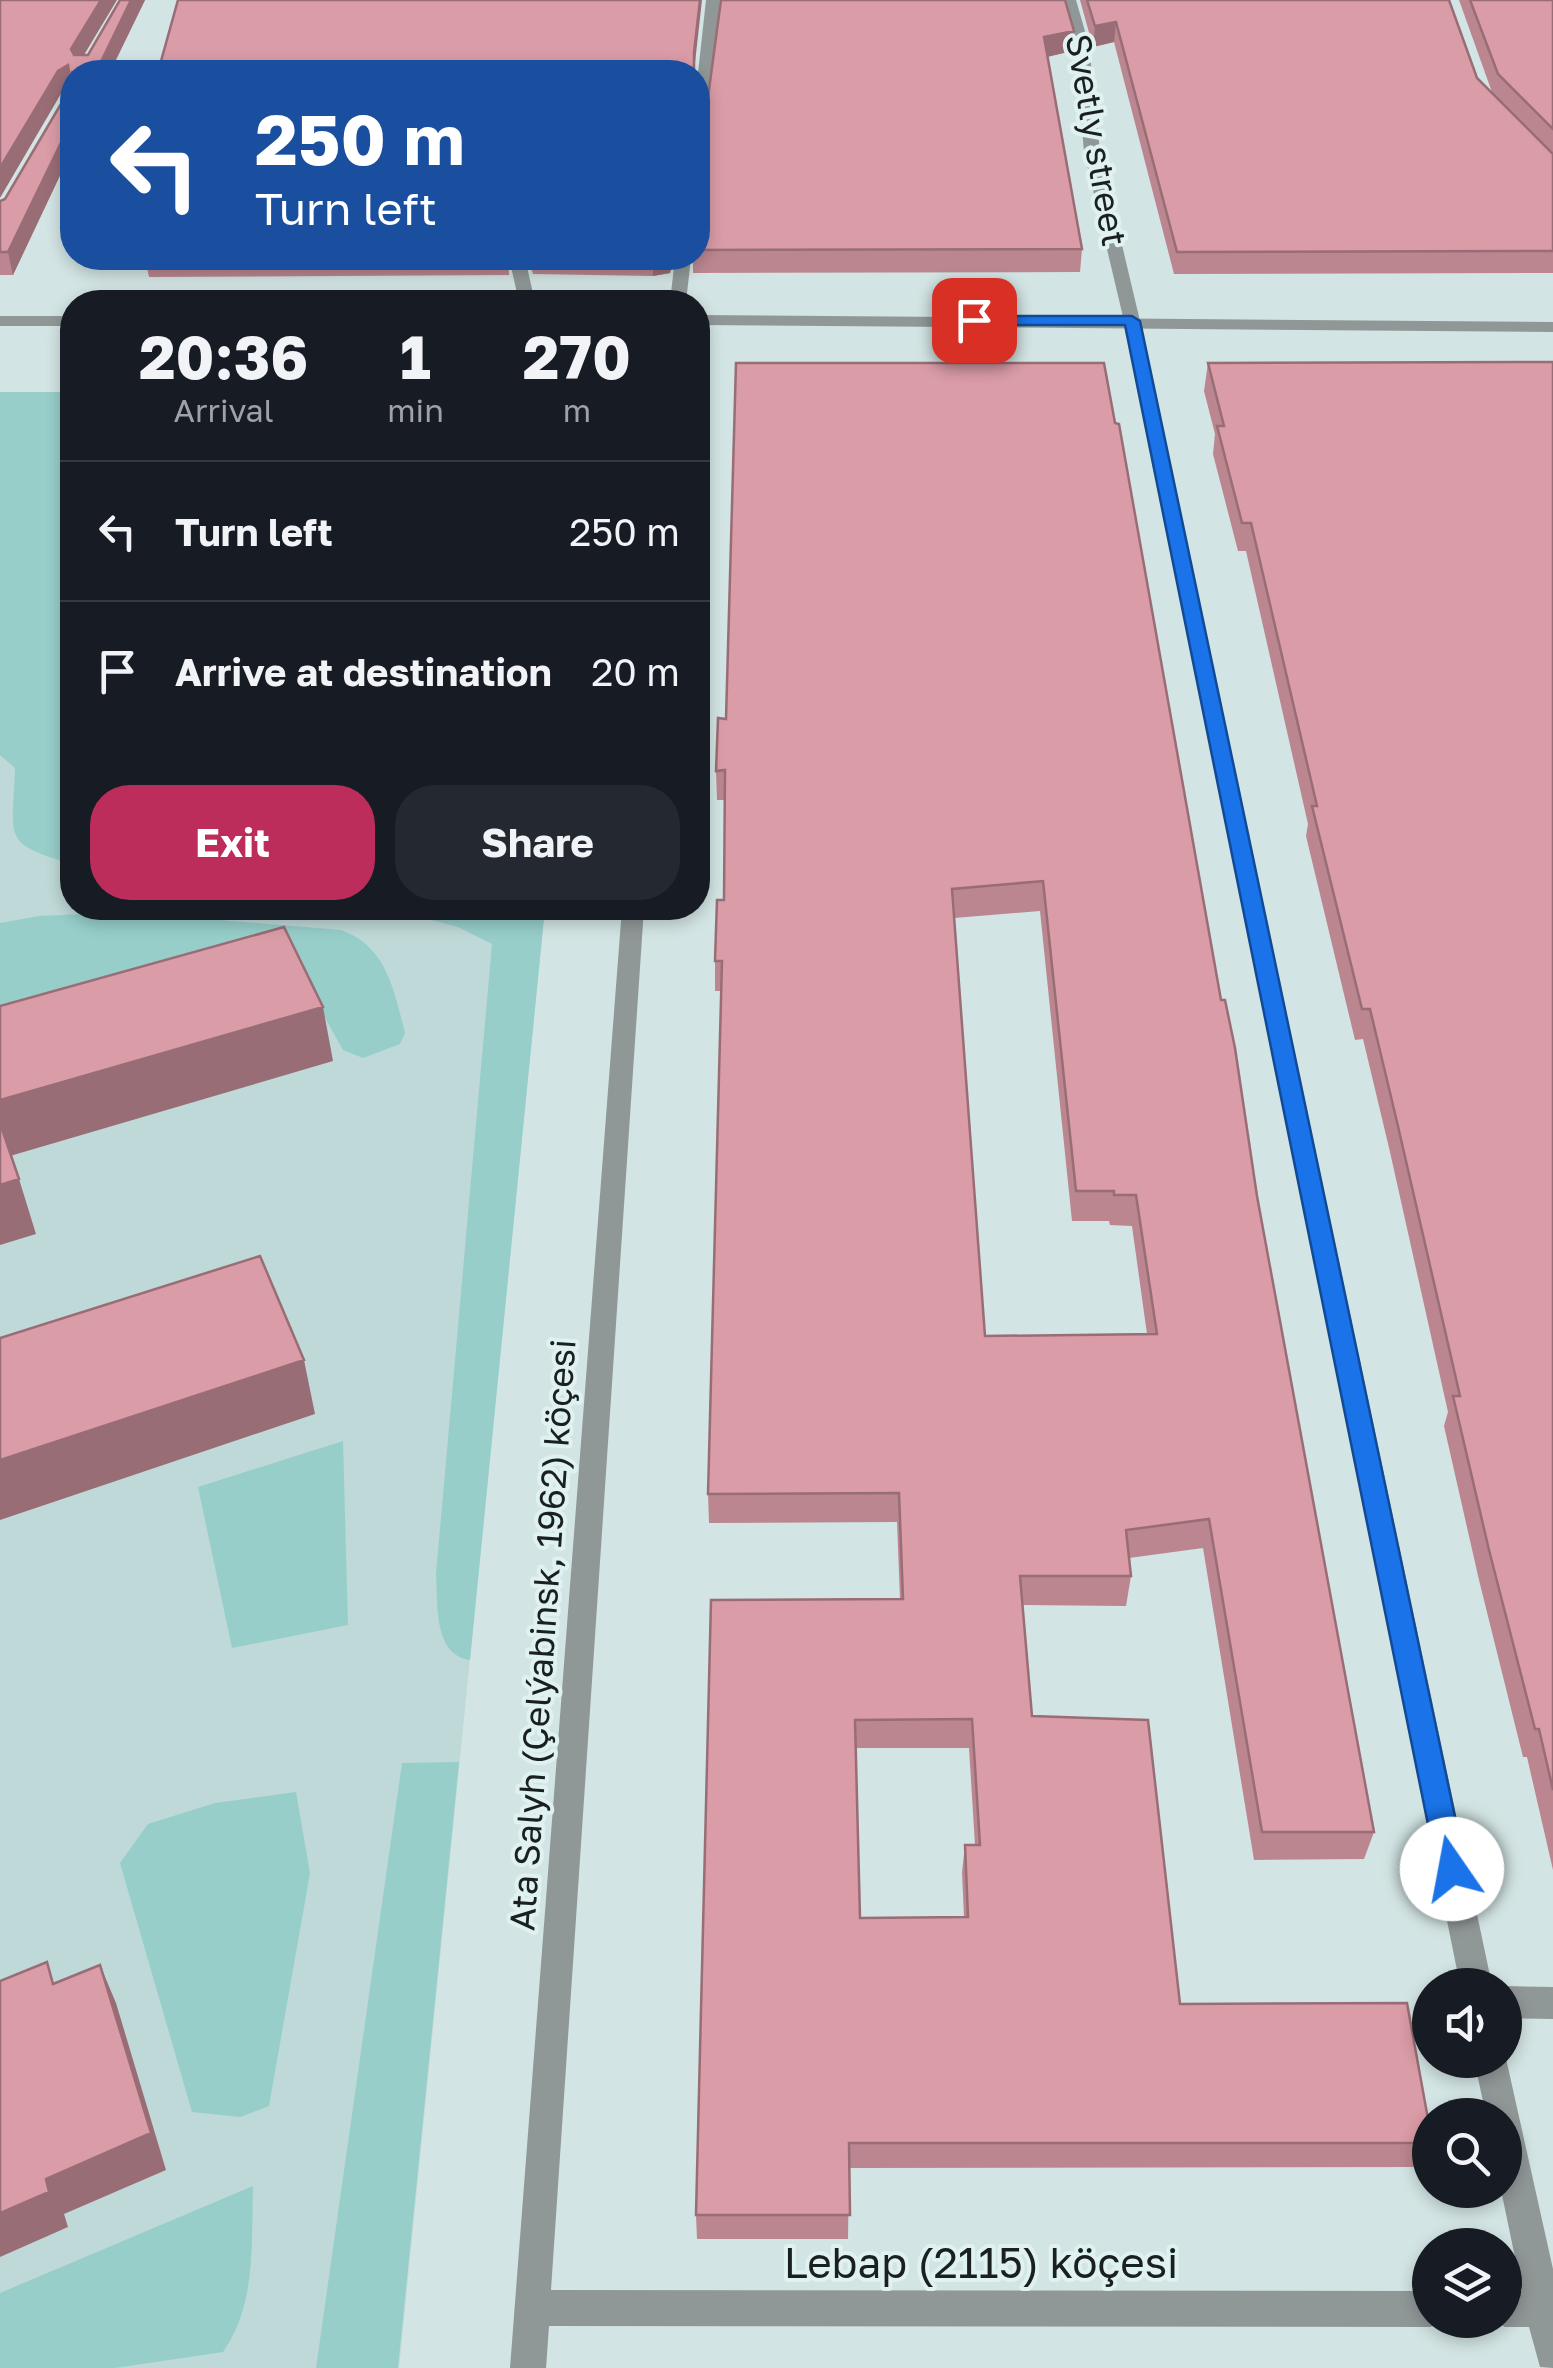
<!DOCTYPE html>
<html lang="en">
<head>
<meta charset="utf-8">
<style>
	:root { --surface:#171b24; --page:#242831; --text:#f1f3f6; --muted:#9ea1a6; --line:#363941; --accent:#bc2d5c }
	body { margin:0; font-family:"Golos Text",sans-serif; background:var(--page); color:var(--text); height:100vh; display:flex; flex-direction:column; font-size:38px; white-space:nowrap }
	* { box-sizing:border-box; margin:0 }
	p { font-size:32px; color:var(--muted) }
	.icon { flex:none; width:55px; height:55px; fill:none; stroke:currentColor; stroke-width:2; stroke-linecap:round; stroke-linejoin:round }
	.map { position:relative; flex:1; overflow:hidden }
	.details { position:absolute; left:60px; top:290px; width:650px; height:630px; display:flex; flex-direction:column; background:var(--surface); border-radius:40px; box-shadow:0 5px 15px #0003 }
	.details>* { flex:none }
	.guide { position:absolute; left:60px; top:60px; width:650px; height:210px; border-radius:40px; box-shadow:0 5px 15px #0003; background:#1a4fa0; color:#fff; overflow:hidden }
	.fabs { position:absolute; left:1412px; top:1968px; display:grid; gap:20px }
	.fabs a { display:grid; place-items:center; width:110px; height:110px; border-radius:50%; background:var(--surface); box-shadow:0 5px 15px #0003; font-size:50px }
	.pin { position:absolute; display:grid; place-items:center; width:85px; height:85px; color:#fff; margin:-42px; border-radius:20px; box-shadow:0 5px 15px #0006 }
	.me { position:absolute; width:110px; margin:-55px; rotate:348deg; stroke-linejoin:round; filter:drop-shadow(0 0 8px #0008) }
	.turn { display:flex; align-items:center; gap:35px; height:210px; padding:0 30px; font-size:45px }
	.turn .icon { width:130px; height:130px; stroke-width:2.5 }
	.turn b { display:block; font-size:70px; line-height:85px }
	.eta { display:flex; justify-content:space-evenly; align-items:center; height:170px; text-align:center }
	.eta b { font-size:60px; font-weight:700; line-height:70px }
	.primary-button { display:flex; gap:20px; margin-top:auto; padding:20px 30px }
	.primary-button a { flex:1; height:115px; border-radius:40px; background:var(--accent); color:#fff; font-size:40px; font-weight:700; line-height:115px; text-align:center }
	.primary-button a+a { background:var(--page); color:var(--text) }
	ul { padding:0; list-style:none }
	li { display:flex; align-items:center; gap:30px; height:140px; padding:0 30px; border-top:2px solid var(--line) }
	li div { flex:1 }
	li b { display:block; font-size:38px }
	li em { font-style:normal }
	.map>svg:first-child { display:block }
	.built { fill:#bed9d7 }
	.green { fill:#97ceca }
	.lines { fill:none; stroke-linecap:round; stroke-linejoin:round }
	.service { fill:#909897; fill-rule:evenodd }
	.minor { fill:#909897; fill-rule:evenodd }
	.tertiary { fill:#909897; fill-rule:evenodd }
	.wall { fill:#bb8690; fill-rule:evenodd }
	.shaded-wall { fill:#996d75 }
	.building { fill:#da9ca7; stroke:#996d75; stroke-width:2.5; fill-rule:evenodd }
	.route { fill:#1a73e8; stroke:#114b97; stroke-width:2.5 }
	.labels { text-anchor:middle; stroke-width:8; stroke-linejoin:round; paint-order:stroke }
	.street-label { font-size:35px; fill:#1a2020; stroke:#dff1f0 }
	.near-street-label { font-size:42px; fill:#1a2020; stroke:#dff1f0 }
</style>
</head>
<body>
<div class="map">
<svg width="1553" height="2368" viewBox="0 0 1553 2368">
	<rect width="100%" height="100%" fill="#d2e4e3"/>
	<path class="built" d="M0,392H72V908H545L399,2368H0Z"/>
	<path class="green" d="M0,392H72V864C0,843 13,839 15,768L0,755Z
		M386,908H545L470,1660C433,1655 438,1603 436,1574L492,944L458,927Z
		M126,912L341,930C387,946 394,991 405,1033L400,1044L363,1058L343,1050L297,968L0,1050V923L39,916Z
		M343,1441L348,1625L232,1648L198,1487Z
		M459,1762L398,2368H316L402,1763Z
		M296,1792L310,1873L269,2106L240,2117L192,2112L120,1863L148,1824L215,1803Z
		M253,2186C251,2242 257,2304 223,2352L115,2368H0V2293Z"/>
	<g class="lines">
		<path class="service" d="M509,258H525L535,302H519Z"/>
		<path class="minor" d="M706,0H720L705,130L698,134V73Z
			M1062,0H1076L1089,45L1100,152L1140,321L1492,1985H1460L1124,321L1084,152L1075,45Z
			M675,258H691L686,302H670Z
			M622,908H644L551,2290L1430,2291V2320L1443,2322L1430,2327L549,2326L546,2368H510Z
			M1505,1986L1553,1987V2019L1505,2018Z
			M1505,2054L1553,2269V2368L1540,2367L1529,2327H1505L1492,2320H1505V2291H1522L1501,2190H1505V2115H1486L1474,2060H1505Z"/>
		<path class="tertiary" d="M698,315L1553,322V332L698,325Z
			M0,316H72V326H0Z"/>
	</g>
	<path class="wall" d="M0,0L84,55H88L120,0H145L110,72H72V150L13,275H0V201L5,199L71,87L62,92Z
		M1080,0H1449L1477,78L1493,95L1459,0H1553V273L1174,274L1114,42L1093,47Z
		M1072,51L1047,57L1082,249L1080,272L693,273V258H698V116Z
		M145,258H508L509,275L149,277Z
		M528,258H674L670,273L653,276L533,274Z
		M1553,362V1870L1527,1757H1523L1479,1580L1444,1426L1448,1412L1390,1152L1363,1039L1355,1040L1306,836L1308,824L1246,551H1238L1213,454L1215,434L1204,391L1208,363Z
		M736,363L1221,1000L1374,1832L1364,1859L1254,1860L1203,1548L1129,1558L1131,1576L1126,1606L1023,1605L1032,1716L1180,2004L1430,2130V2148L1421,2167L849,2168L848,2239H697L696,2215L711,1600L900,1599L897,1522L709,1523L708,1494L721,991H715V961L724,900L725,800H717L716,771L726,719ZM1040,911L1072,1221H1109L1110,1225L1132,1226L1147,1334L985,1336L954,918ZM856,1748H969L975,1845H965L962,1872L964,1917L860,1918Z"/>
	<path class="shaded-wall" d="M101,0H117L75,70L71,49Z
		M131,0H145L110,72H96Z
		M700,0H702L694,72V52Z
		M1116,22L1114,42L1093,47L1095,26Z
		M1074,31L1072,51L1042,58L1044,37Z
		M68,65L72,86L62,92L0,198V168L58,71Z
		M72,120V150L13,275L8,252Z
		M653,258H674L670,273L653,276Z
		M323,1007L333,1061L10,1156L0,1125V1100Z
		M19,1179L36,1234L0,1245V1185Z
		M304,1360L315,1414L0,1520V1460Z
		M100,1965L116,2003L166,2170L64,2214L68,2227L0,2257V2213L46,2179Z"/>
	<path class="building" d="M0,0H101L71,49L74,55H88L120,0H131L96,72H72V120L8,252H0V201L5,199L71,87L68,65L58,71L0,168Z
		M178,0H700L694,52V72H158Z
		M721,0H1065L1074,31L1044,37L1082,249L698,250V116L706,112Z
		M1087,0H1449L1477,78L1553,154V251L1177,252L1116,22L1095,26Z
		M1470,0H1553V129L1498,74Z
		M1553,362V1790L1539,1729H1535L1489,1550L1453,1396H1460L1397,1122L1370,1009H1362L1312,806H1317L1251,523H1242L1217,426H1224L1208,363Z
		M736,363H1104L1115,423L1119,424L1221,1000H1225L1235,1048L1257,1196L1374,1832H1262L1209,1519L1126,1530L1131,1576H1020L1032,1716L1148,1720L1180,2004L1407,2003L1430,2130V2143H849L850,2215H696L711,1600L903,1599L899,1493L708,1494L722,961H715L717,900H724L725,770L716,771L718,718L726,719ZM1043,881L1076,1191H1114V1195H1136L1157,1334L985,1336L952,889ZM972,1719L980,1845H965L968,1917L860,1918L855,1720Z
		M284,927L323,1007L0,1100V1006Z
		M0,1123L19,1179L0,1185Z
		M260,1256L304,1360L0,1460V1338Z
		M47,1962L53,1984L100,1965L151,2133L46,2179L49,2192L0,2213V1981Z"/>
	<path class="route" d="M1132,316L1140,321L1466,1869L1462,1878L1452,1882L1442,1878L1437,1869L1125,325H974L966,320L974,316Z"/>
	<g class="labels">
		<g class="street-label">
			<text transform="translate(1096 140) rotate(80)" y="12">Svetly street</text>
			<text transform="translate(543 1635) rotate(-86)" y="12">Ata Salyh (Çelýabinsk, 1962) köçesi</text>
		</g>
		<g class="near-street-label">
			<text x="981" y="2278">Lebap (2115) köçesi</text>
		</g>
	</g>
</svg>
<div class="fabs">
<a><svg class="icon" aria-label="sound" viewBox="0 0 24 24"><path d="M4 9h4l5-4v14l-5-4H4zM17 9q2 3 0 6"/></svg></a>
<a><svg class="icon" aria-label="search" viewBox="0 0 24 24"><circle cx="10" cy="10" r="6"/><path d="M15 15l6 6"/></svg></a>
<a><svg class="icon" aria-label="layers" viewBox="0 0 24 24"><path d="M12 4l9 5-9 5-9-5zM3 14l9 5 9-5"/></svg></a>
</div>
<div class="pin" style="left:974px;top:320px;background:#d93025"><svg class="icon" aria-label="arrive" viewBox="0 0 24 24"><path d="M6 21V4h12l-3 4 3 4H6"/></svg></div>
<svg class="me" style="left:1452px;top:1869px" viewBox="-20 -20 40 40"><circle r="19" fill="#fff"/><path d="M0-13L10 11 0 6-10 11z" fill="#1a73e8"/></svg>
<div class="guide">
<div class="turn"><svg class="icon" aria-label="left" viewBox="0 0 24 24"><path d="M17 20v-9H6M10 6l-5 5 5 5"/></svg><div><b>250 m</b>Turn left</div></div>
</div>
<section class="details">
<div class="eta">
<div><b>20:36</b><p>Arrival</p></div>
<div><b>1</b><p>min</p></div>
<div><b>270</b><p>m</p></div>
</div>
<ul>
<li><svg class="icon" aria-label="left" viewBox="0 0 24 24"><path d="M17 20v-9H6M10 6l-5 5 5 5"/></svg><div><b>Turn left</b></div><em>250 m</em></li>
<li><svg class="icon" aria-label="arrive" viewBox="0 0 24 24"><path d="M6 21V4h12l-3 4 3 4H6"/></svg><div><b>Arrive at destination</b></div><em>20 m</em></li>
</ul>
<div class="primary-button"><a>Exit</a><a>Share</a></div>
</section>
</div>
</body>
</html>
